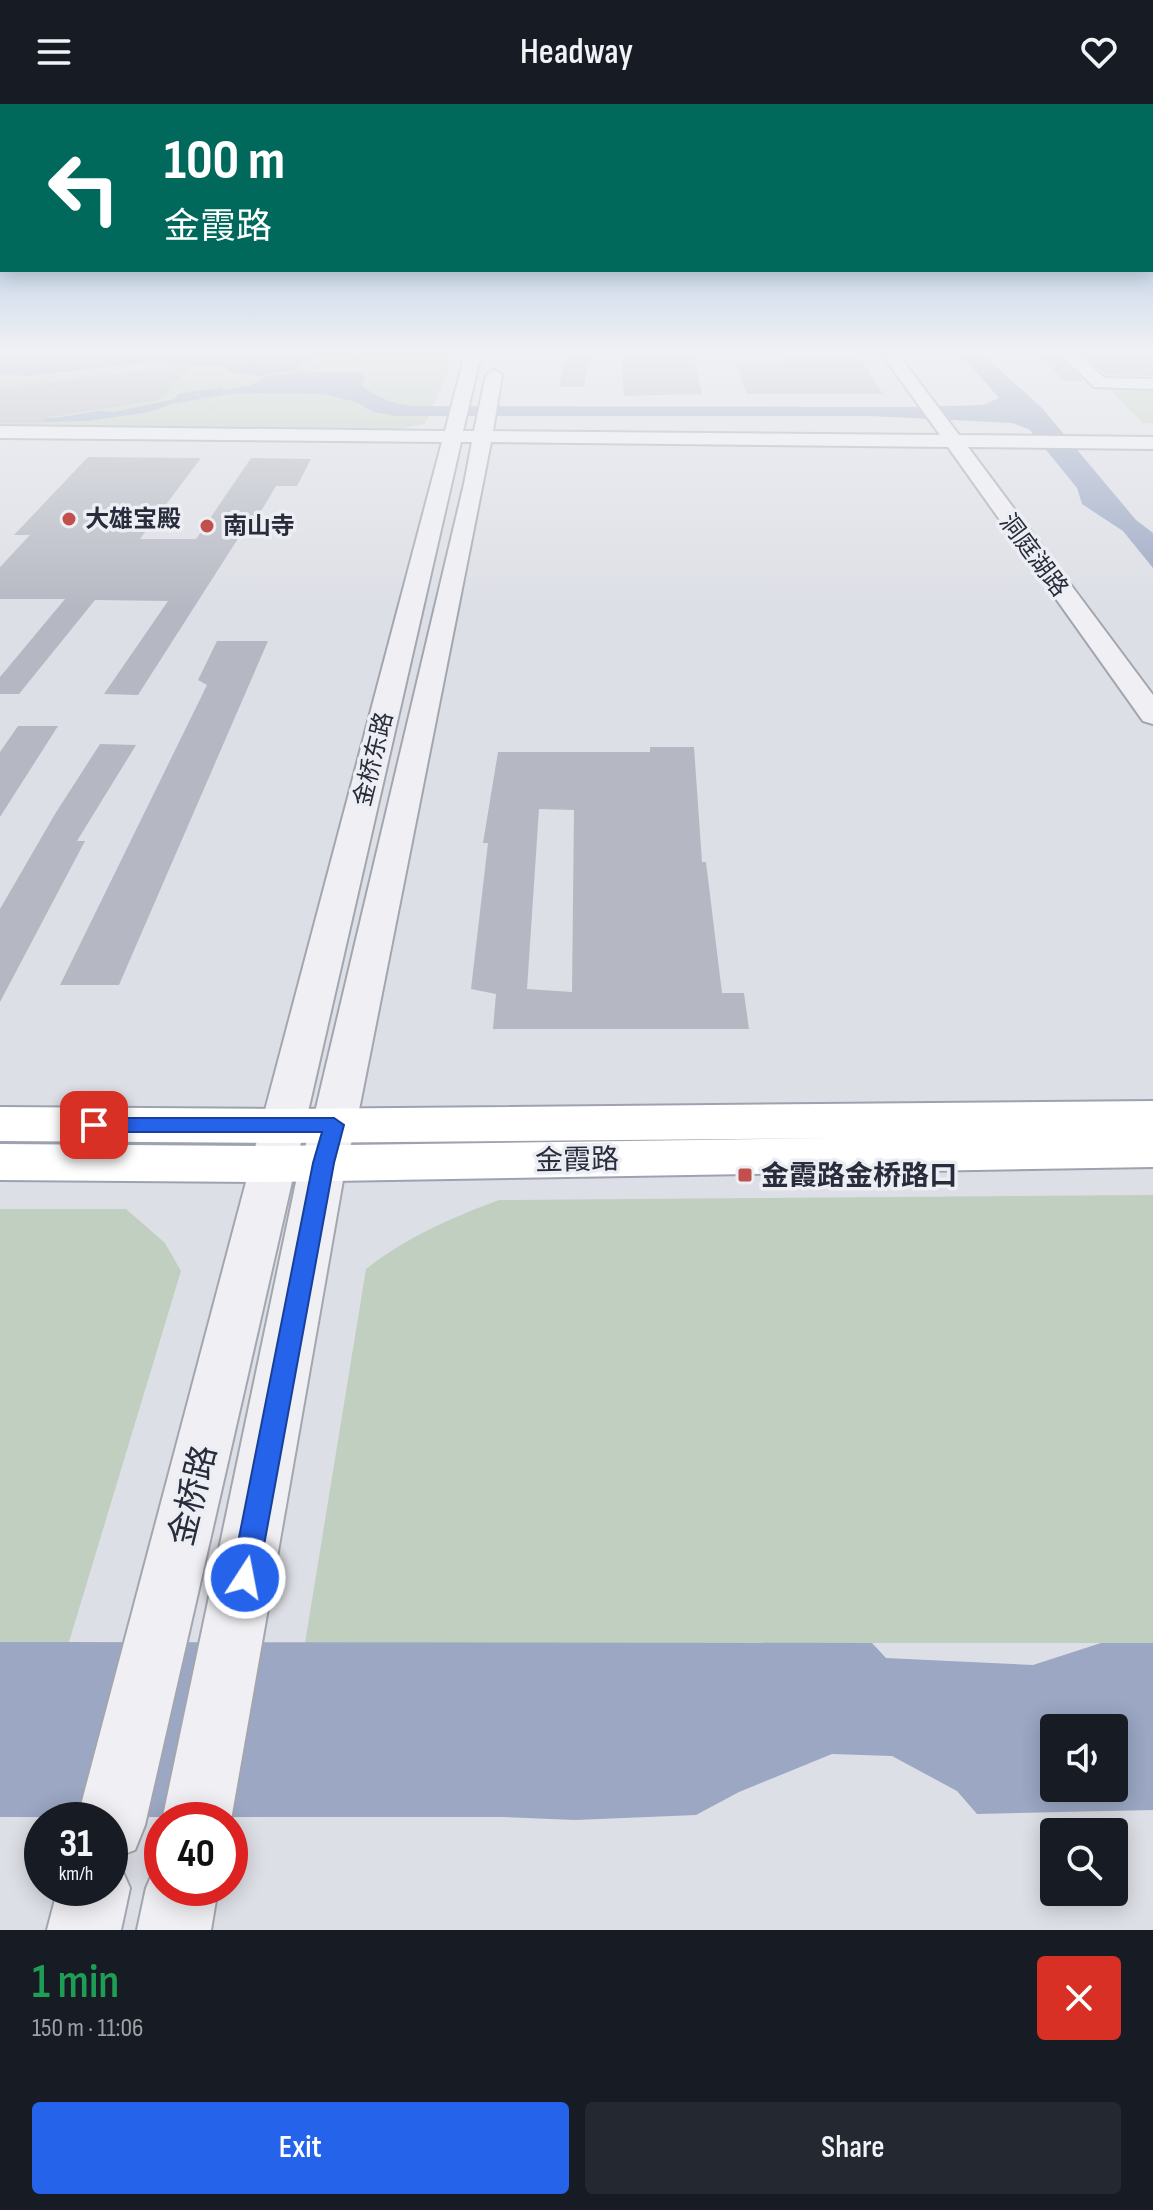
<!DOCTYPE html>
<html lang="en">
<head>
<meta charset="utf-8">
<style>
	:root { --surface:#171b24; --page:#242831; --text:#f1f3f6; --muted:#9ea1a6; --accent:#2563eb }
	body { margin:0; font-family:"Sofia Sans Condensed","Noto Sans SC",sans-serif; background:var(--page); color:var(--text); height:100vh; display:flex; flex-direction:column; font-size:30px; white-space:nowrap }
	* { box-sizing:border-box; margin:0 }
	p { font-size:26px; color:var(--muted) }
	.icon { flex:none; width:44px; height:44px; fill:none; stroke:currentColor; stroke-width:2; stroke-linecap:round; stroke-linejoin:round }
	.map { position:relative; height:1826px; overflow:hidden }
	.sheet { display:flex; flex-direction:column; background:var(--surface); flex:1 }
	.sheet>* { flex:none }
	.banner { position:absolute; left:0px; top:0px; width:1154px; height:168px; box-shadow:0 4px 20px #0003; background:#00695c; color:#fff; overflow:hidden }
	.fabs { position:absolute; left:1040px; top:1610px; display:grid; gap:16px }
	.fabs a { display:grid; place-items:center; width:88px; height:88px; border-radius:8px; background:var(--surface); box-shadow:0 4px 20px #0003; font-size:40px }
	.speed { position:absolute; left:24px; top:1698px; display:flex; gap:16px; font-size:40px; font-weight:700; text-align:center }
	.speed>* { display:grid; place-content:center; width:104px; height:104px; border-radius:50%; background:var(--surface); box-shadow:0 4px 20px #0003; line-height:1 }
	.speed small { font-size:20px; font-weight:400 }
	.speed .limit { border:12px solid #d22; background:#fff; color:#111 }
	.pin { position:absolute; display:grid; place-items:center; width:68px; height:68px; color:#fff; margin:-34px; border-radius:16px; box-shadow:0 4px 12px #0006 }
	.me { position:absolute; width:88px; margin:-44px; rotate:11deg; stroke-linejoin:round; filter:drop-shadow(0 0 6px #0008) }
	.turn { display:flex; align-items:center; gap:28px; height:168px; padding:0 32px; font-size:36px }
	.turn .icon { width:104px; height:104px; stroke-width:2.5 }
	.turn b { display:block; font-size:56px; line-height:68px }
	.round { display:grid; place-items:center; flex:none; width:84px; height:84px; border-radius:8px; background:var(--page) }
	.headline { display:flex; align-items:center; justify-content:space-between; height:136px; padding:0 32px }
	h1 { font-size:48px; font-weight:600; line-height:60px; color:#1e9e55 }
	.action { display:flex; gap:16px; margin-top:auto; padding:16px 32px }
	.action a { flex:1; height:92px; border-radius:8px; background:var(--accent); color:#fff; font-size:32px; font-weight:600; line-height:92px; text-align:center }
	.action a+a { background:var(--page); color:var(--text) }
	header { display:flex; justify-content:space-between; align-items:center; height:104px; padding:0 32px; background:var(--surface); font-size:36px; font-weight:600 }
	.map>svg:first-child { display:block }
	.green { fill:#c0cfbf }
	.water { fill:#9ba7c3; fill-rule:evenodd }
	.building { fill:#b5b8c2; fill-rule:evenodd }
	.lines { fill:none; stroke-linecap:round; stroke-linejoin:round }
	.minor-casing { stroke:#a3a6af; stroke-width:4 }
	.major-casing { stroke:#9ea2b0; stroke-width:4 }
	.path { stroke:#bcbdc4; stroke-width:2; stroke-dasharray:3 3; stroke-linecap:butt }
	.minor { fill:#f0f0f4; fill-rule:evenodd }
	.major { fill:#fff; fill-rule:evenodd }
	.route { fill:#2563eb; stroke:#184099; stroke-width:2 }
	.poi-dot { fill:#c14f4c; stroke:#eceef4; stroke-width:3 }
	.labels { text-anchor:middle; stroke-width:7; stroke-linejoin:round; paint-order:stroke }
	.far-poi-label { font-size:24px; font-weight:bold; fill:#282c3b; stroke:#eceef4; text-anchor:start }
	.far-street-label { font-size:24px; fill:#282c3b; stroke:#eceef4 }
	.street-label { font-size:28px; fill:#282c3b; stroke:#eceef4 }
	.poi-label { font-size:28px; font-weight:bold; fill:#282c3b; stroke:#eceef4; text-anchor:start }
	.near-street-label { font-size:34px; fill:#282c3b; stroke:#eceef4 }
</style>
</head>
<body>
<header><svg class="icon" aria-label="menu" viewBox="0 0 24 24"><path d="M4 6h16M4 12h16M4 18h16"/></svg>Headway<svg class="icon" aria-label="heart" viewBox="0 0 24 24"><path d="M12 20l-8-8c-3-5 5-10 8-4 3-6 11-1 8 4z"/></svg></header>
<div class="map">
<svg width="1153" height="1826" viewBox="0 0 1153 1826">
	<rect width="100%" height="100%" fill="#dddfe6"/>
	<path class="green" d="M0,250H456L425,320L392,326L0,323Z
		M1106,282H1153V319H1143Z
		M1153,1091V1539H305L366,1165C407,1133 451,1114 499,1096Z
		M0,1105H126L165,1139L181,1167L69,1538H0Z"/>
	<path class="water" d="M0,250H317L303,258L298,266L257,272L230,268L222,262L174,261L164,257L27,272L0,270Z
		M960,250H982L1042,304L1136,416L1153,429V464L1123,427L1082,400L1077,384L1030,326L1012,319L871,312H395L374,308L356,298L323,290L246,289L229,290L171,300L150,308L87,317L37,318L0,314H55L99,307L114,308L175,295L178,290L223,283L222,286C236,285 253,284 263,273L301,268H361L365,272L362,282C378,294 396,301 415,302L912,303L983,301L999,294Z
		M0,1538L872,1539L886,1554L1033,1561L1101,1539H1153V1706L977,1710L957,1687L892,1652L832,1650L739,1688L696,1711L575,1716L502,1713H0ZM1054,1624H1114V1684H1054Z"/>
	<path class="building" d="M566,250H589L584,283H559Z
		M621,250H693L702,290L624,292Z
		M1036,250H1057L1083,277H1065Z
		M1083,250H1153V272L1105,271Z
		M785,255H861L883,290H747L736,258H786Z
		M191,261L159,296L49,313L41,319H0V284Z
		M88,353L201,354L140,435H196L251,354L311,355L297,382H276L244,436L239,433L138,591L104,590L168,497L95,496L19,590H0V573L65,495H0V463L30,431H14Z
		M217,537H268L119,881H60L207,581L198,576Z
		M18,622H58L0,713V648Z
		M100,640L136,641L77,737H85L0,898V805L55,710Z
		M650,643H694L702,758H706L722,889H744L749,925H493L496,890L471,885L488,739H483L498,648H650ZM539,705L574,706L572,888L527,885Z"/>
	<g class="lines">
		<g class="minor-casing">
			<path id="minor" d="M465,250H481L463,327H474L486,271L494,266L502,271L493,327L940,331L882,250H898L959,331L1153,333V345L968,343L1153,591V620L1143,617L948,343L491,338L356,1021L346,1059L231,1716L162,1717L300,1059L312,1021L464,380L472,338H461L145,1721L135,1746L111,1755L119,1759L130,1784L121,1826H47L58,1784H110V1716H77L442,338L0,334V322L445,327Z
				M1060,250H1078L1104,274L1153,275V285L1094,283Z
				M162,1756V1784H218L211,1826H137L146,1784L157,1759Z"/>
		</g>
		<g class="major-casing">
			<path id="major" d="M1153,997V1063L273,1078L0,1076V1040L273,1042L836,1034L283,1039L0,1037V1003L283,1005Z"/>
		</g>
		<path class="path" d="M211,280L302,266L377,250
			M0,292L113,280L212,279
			M0,300H43L107,290L186,284L205,295L216,307"/>
		<use href="#minor" class="minor"/>
		<use href="#major" class="major"/>
	</g>
	<linearGradient id="sky" x2="0" y2="1"><stop stop-color="#89afd9"/><stop offset="0.49" stop-color="#f0f1f4"/><stop offset="1" stop-color="#f0f1f4" stop-opacity="0"/></linearGradient>
	<rect width="1153" height="506" fill="url(#sky)"/>
	<path class="route" d="M94,1014H334L344,1021L334,1059L258,1474L254,1483L245,1487L235,1483L231,1474L313,1059L322,1028H94L84,1021Z"/>
	<g class="poi-dot">
		<circle cx="69" cy="415" r="8"/>
		<circle cx="207" cy="422" r="8"/>
		<rect x="737" y="1063" width="16" height="16" rx="4"/>
	</g>
	<g class="labels">
		<g class="far-poi-label">
			<text x="85" y="423">大雄宝殿</text>
			<text x="223" y="430">南山寺</text>
		</g>
		<g class="far-street-label">
			<text transform="translate(1034 451) rotate(53)" y="8">洞庭湖路</text>
			<text transform="translate(373 655) rotate(-76)" y="8">金桥东路</text>
		</g>
		<g class="street-label">
			<text transform="translate(577 1055) rotate(-1)" y="10">金霞路</text>
		</g>
		<g class="poi-label">
			<text x="761" y="1081">金霞路金桥路口</text>
		</g>
		<g class="near-street-label">
			<text transform="translate(192 1391) rotate(-76)" y="12">金桥路</text>
		</g>
	</g>
</svg>
<div class="fabs">
<a><svg class="icon" aria-label="sound" viewBox="0 0 24 24"><path d="M4 9h4l5-4v14l-5-4H4zM17 9q2 3 0 6"/></svg></a>
<a><svg class="icon" aria-label="search" viewBox="0 0 24 24"><circle cx="10" cy="10" r="6"/><path d="M15 15l6 6"/></svg></a>
</div>
<div class="speed"><div>31<small>km/h</small></div><div class="limit">40</div></div>
<div class="pin" style="left:94px;top:1021px;background:#d93025"><svg class="icon" aria-label="arrive" viewBox="0 0 24 24"><path d="M6 21V4h12l-3 4 3 4H6"/></svg></div>
<svg class="me" style="left:245px;top:1474px" viewBox="-20 -20 40 40"><circle r="17" fill="#2563eb" stroke="#fff" stroke-width="3"/><path d="M0-11L8 9 0 5-8 9z" fill="#fff"/></svg>
<div class="banner">
<div class="turn"><svg class="icon" aria-label="left" viewBox="0 0 24 24"><path d="M17 20v-9H6M10 6l-5 5 5 5"/></svg><div><b>100 m</b>金霞路</div></div>
</div>
</div>
<section class="sheet">
<div class="headline"><div><h1>1 min</h1><p>150 m · 11:06</p></div><a class="round" style="background:#d93025;color:#fff"><svg class="icon" aria-label="close" viewBox="0 0 24 24"><path d="M6 6l12 12M18 6L6 18"/></svg></a></div>
<div class="action"><a>Exit</a><a>Share</a></div>
</section>
</body>
</html>
